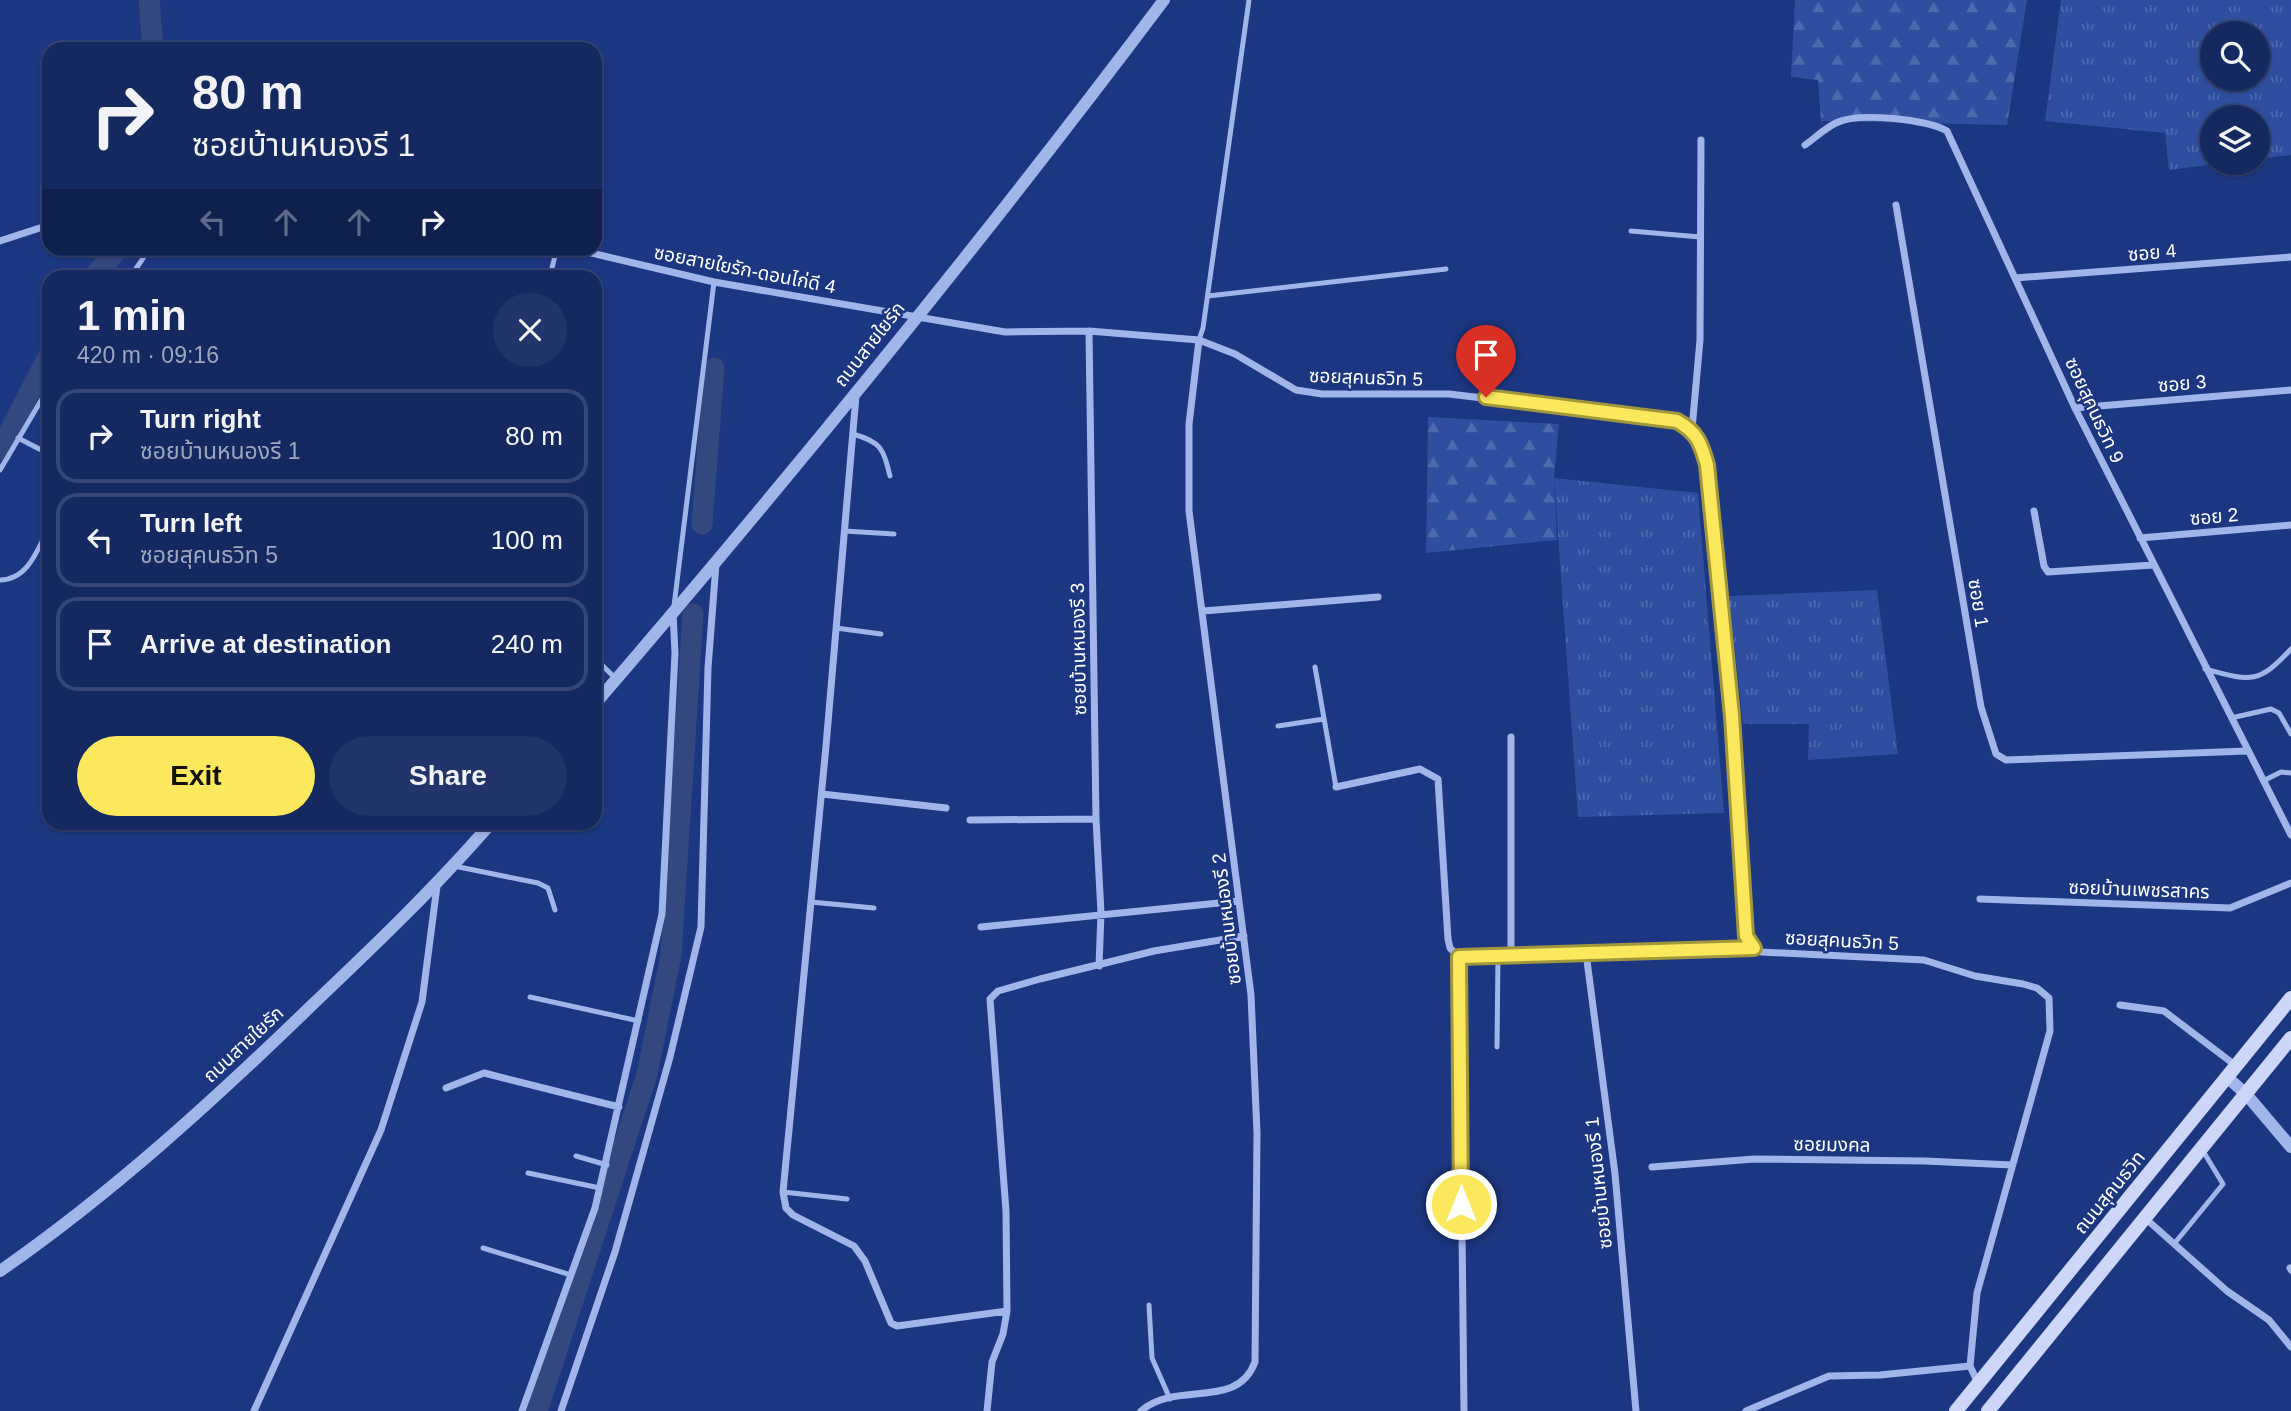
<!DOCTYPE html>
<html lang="en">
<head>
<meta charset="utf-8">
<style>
	:root { --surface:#152961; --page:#22356a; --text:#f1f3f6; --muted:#9da6bd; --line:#344576; --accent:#fbe85d }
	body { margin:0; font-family:Helvetica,"Noto Sans Thai",sans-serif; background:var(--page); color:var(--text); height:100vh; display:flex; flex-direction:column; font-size:26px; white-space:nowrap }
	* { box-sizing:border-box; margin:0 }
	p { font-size:23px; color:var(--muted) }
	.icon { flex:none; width:38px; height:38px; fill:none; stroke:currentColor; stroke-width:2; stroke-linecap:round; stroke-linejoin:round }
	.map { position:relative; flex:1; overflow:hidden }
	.side { position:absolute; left:42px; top:270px; width:560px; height:560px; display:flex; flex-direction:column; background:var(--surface); border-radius:21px; box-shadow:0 2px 5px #0004,0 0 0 2px var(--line) }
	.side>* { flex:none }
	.top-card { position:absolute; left:42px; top:42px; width:560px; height:214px; border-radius:21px; box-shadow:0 2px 5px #0004,0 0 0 2px var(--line); background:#152961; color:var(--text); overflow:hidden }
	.controls { position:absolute; left:2200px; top:21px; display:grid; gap:14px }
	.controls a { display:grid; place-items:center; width:70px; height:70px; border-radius:50%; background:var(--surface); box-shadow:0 2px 5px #0004,0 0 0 2px var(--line); font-size:35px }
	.pin { position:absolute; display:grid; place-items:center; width:60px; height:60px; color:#fff; margin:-72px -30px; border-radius:50% 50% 50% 0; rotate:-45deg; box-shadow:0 0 7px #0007 }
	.pin .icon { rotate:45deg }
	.me { position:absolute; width:77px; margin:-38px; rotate:0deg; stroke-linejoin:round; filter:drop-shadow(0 0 5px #0008) }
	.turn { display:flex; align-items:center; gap:24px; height:147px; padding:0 35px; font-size:32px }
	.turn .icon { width:91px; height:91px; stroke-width:2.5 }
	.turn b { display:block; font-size:49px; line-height:60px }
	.lanes { display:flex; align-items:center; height:66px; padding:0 35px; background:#0003; justify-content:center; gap:35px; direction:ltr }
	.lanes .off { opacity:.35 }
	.round { display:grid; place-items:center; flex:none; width:74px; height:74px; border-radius:37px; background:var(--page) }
	.summary { display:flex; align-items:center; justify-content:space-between; height:119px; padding:0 35px }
	h1 { font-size:42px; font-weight:600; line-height:52px }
	.cta { display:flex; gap:14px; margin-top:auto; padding:14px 35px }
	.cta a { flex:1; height:80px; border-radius:42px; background:var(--accent); color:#111; font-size:28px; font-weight:600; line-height:80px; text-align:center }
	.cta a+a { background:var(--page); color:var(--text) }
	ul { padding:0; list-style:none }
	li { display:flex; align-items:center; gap:21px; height:94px; margin:0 14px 10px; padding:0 21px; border:4px solid var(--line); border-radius:21px }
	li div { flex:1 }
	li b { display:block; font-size:26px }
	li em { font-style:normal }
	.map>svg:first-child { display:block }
	.grass { fill:url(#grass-tufts); fill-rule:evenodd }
	.forest { fill:url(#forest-firs) }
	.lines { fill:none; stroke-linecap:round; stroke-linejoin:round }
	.canal { stroke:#344880; stroke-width:21 }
	.service { stroke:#a0b5ea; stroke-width:5 }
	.minor { stroke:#a0b5ea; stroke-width:7 }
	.tertiary { stroke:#a0b5ea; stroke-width:12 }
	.secondary { stroke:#ccd7f7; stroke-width:14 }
	.route-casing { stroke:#a3973c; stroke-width:18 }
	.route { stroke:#fbe85d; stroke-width:12 }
	.labels { text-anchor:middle; stroke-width:5; stroke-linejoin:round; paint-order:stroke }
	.street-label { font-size:19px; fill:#fff; stroke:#1c3781 }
</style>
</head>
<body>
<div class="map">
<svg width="2291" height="1411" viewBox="0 0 2291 1411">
	<defs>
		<pattern id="grass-tufts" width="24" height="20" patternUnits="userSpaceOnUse" patternTransform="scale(1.75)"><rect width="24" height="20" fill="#2f4ea0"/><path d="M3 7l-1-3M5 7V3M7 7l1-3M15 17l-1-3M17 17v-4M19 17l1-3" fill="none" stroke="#4e69ae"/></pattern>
		<pattern id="forest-firs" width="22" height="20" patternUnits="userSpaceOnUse" patternTransform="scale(1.75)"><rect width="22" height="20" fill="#2f4ea0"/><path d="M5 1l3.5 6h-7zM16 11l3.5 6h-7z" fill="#4e69ae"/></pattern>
	</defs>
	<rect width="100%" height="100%" fill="#1c3781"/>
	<path class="grass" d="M2061,0H2291V155L2258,159V117H2212V163H2224L2169,170L2165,133L2045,121ZM2212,33H2258V79H2212Z
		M1554,478L1698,493L1724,813L1578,817Z
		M1877,590L1898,754L1808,760L1809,724H1743L1729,596Z"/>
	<path class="forest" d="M1795,0H2027L2007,125L1821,121L1818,80L1791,77Z
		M1428,417L1559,424L1554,478L1557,540L1426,553Z"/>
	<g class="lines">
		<path class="canal" d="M149,0L153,49
			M95,276L118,248
			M0,450L49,355
			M702,524L714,368
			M537,1411L647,1074L671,955L693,614"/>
		<path class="service" d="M1631,231L1700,237
			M131,276L150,248
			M550,276L557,248
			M1208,296L1446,269
			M1199,340L1203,328L1249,0
			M853,434C881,442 883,448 890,476
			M18,438L49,454
			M0,470L49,387
			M844,531L894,534
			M0,580C28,580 37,550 49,528
			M674,606L714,282
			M836,628L881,634
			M595,658L616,679
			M1315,667L1336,787
			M2205,669C2250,681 2258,685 2291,649
			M2231,718L2271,709L2279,713L2291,734
			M1278,726L1324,719
			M2263,781L2281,772L2291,773
			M592,822L593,825
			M454,866L538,883L548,888L555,910
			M811,902L874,908
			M530,997L639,1021
			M1497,1047L1498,956
			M576,1156L607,1165
			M528,1173L600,1188
			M783,1192L847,1199
			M2174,1244L2223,1184L2203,1151
			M483,1248L571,1275
			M1149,1305L1152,1358L1170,1399"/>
		<path class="minor" d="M1805,145C1815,138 1825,128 1836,123C1858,112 1927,119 1947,131L2075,408L2291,835
			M1896,205L1981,707L1996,754L2006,760L2247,751
			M0,241L49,225
			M570,248L714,282L1005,332L1089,331L1199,340L1235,354L1296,390L1322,394H1449L1677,421C1697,432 1701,443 1707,465L1732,716L1746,936L1754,948L1761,952L1924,960L1975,976L2023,984L2037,988L2049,998L2050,1031L1977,1293L1970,1366L1978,1383
			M2015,278L2291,257
			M1089,331L1096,819L1101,913L1099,966
			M856,396L826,746L783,1192L786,1208L793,1215L854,1246L865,1261L891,1323L897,1326L1007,1311
			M2075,408L2291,390
			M1692,429L1700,340L1701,140
			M2034,511L2044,566L2048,572L2153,565
			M2140,538L2291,525
			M1203,611L1378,597
			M1511,737V955
			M1336,787L1420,769L1438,779L1448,939L1450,948L1459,957L1754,948
			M822,794L946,808
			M970,820L1096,819
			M1980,899L2230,908L2291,883
			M981,927L1239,901
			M1586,953L1615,1174L1636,1411
			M1459,957L1464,1411
			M2120,1005L2164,1011L2235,1065
			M446,1088L484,1073L619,1107
			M1652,1167L1754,1159L1925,1161L2012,1165
			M2145,1218L2227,1291L2269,1320L2291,1347
			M2290,1268L2291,1270
			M254,1411L381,1130L422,1002L437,886
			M522,1411L595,1208L662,914L675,653L673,613
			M561,1411L615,1252L670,1057L701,927L708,668L716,564
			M987,1411L992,1362L1003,1334L1007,1311L1006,1211L990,999L998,991L1040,979L1154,951L1244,936
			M1141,1411C1176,1380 1237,1411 1255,1362L1257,1133L1251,995L1189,511V424L1199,340
			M1746,1411L1829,1376L1880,1375L1970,1366"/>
		<path class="tertiary" d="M595,704C792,475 983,241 1164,0
			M2227,1077L2246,1094L2291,1147
			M0,1271C111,1194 213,1101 310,1007C373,947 435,888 492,822"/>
		<path class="secondary" d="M1956,1411L2291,998
			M1988,1411L2291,1038"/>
	</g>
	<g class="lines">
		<g class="route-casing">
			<path id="route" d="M1461,1204L1459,957L1754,948L1746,936L1732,716L1707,465C1701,443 1697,432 1677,421L1486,397"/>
		</g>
		<use href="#route" class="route"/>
	</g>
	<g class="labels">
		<g class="street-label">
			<text transform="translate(2152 252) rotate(-5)" y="7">ซอย 4</text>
			<text transform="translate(745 269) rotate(11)" y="7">ซอยสายใยรัก-ดอนไก่ดี 4</text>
			<text transform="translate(869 344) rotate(-52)" y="7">ถนนสายใยรัก</text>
			<text transform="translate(1366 377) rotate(2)" y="7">ซอยสุคนธวิท 5</text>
			<text transform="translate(2182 383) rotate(-5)" y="7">ซอย 3</text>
			<text transform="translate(2095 410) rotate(65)" y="7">ซอยสุคนธวิท 9</text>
			<text transform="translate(2214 516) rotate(-5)" y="7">ซอย 2</text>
			<text transform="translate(1979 603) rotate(81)" y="7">ซอย 1</text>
			<text transform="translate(1078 649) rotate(-91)" y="7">ซอยบ้านหนองรี 3</text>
			<text transform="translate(2139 889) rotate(2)" y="7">ซอยบ้านเพชรสาคร</text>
			<text transform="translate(1226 919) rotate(-97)" y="7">ซอยบ้านหนองรี 2</text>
			<text transform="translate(1842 940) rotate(3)" y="7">ซอยสุคนธวิท 5</text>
			<text transform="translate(243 1044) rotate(-43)" y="7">ถนนสายใยรัก</text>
			<text transform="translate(1832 1144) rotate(1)" y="7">ซอยมงคล</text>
			<text transform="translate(1598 1183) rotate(-96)" y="7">ซอยบ้านหนองรี 1</text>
			<text transform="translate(2109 1192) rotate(-51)" y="7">ถนนสุคนธวิท</text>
		</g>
	</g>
</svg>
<div class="controls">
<a><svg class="icon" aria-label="search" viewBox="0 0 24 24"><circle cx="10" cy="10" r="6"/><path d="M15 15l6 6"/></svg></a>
<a><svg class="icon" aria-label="layers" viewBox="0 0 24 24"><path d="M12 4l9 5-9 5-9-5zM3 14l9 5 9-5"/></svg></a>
</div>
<div class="pin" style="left:1486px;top:397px;background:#d93025"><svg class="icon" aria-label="arrive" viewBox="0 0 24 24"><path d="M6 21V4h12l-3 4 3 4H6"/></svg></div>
<svg class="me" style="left:1461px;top:1204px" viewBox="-20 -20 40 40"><circle r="17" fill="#fbe85d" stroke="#fff" stroke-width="3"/><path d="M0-11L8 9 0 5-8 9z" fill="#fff"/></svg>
<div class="top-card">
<div class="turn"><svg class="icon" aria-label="right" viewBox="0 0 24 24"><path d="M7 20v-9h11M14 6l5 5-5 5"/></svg><div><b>80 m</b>ซอยบ้านหนองรี 1</div></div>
<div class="lanes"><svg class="icon off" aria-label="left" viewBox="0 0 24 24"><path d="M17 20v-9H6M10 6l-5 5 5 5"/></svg><svg class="icon off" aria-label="ahead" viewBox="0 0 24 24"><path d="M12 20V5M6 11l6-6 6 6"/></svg><svg class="icon off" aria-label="ahead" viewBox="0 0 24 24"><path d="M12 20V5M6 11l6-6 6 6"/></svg><svg class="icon" aria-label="right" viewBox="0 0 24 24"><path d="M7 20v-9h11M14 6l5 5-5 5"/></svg></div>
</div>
<section class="side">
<div class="summary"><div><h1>1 min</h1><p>420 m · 09:16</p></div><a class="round"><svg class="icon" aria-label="close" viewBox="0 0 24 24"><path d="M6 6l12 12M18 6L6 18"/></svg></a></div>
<ul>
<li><svg class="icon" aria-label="right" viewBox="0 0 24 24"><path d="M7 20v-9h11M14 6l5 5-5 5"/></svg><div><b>Turn right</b><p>ซอยบ้านหนองรี 1</p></div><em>80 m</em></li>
<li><svg class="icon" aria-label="left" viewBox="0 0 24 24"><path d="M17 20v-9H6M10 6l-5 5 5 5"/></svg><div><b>Turn left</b><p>ซอยสุคนธวิท 5</p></div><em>100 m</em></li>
<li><svg class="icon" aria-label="arrive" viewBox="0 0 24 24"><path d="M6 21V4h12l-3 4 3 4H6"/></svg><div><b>Arrive at destination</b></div><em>240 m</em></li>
</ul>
<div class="cta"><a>Exit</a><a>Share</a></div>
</section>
</div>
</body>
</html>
